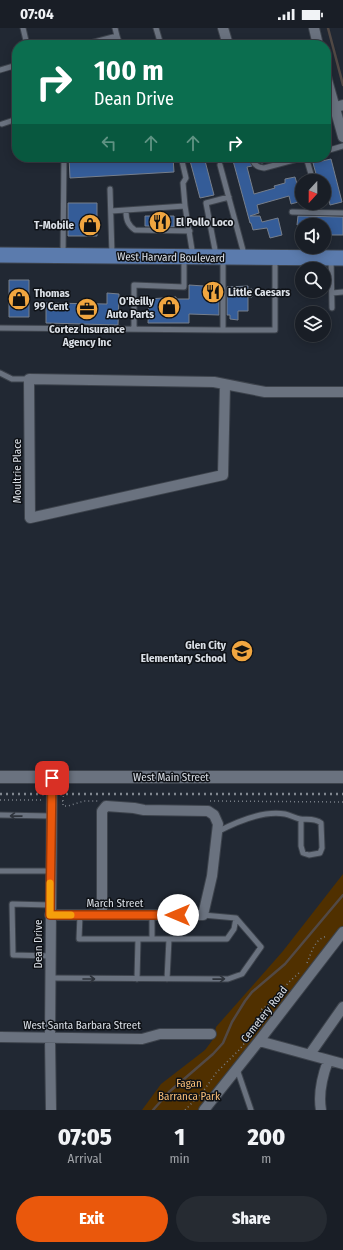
<!DOCTYPE html>
<html lang="en">
<head>
<meta charset="utf-8">
<style>
	:root { --surface:#191e26; --page:#262b32; --text:#f1f3f6; --muted:#9fa2a7; --line:#373c43; --accent:#ea580c }
	body { margin:0; font-family:"Fira Sans Condensed",sans-serif; background:var(--page); color:var(--text); height:100vh; display:flex; flex-direction:column; font-size:15px; white-space:nowrap }
	* { box-sizing:border-box; margin:0 }
	p { font-size:13px; color:var(--muted) }
	.icon { flex:none; width:22px; height:22px; fill:none; stroke:currentColor; stroke-width:2; stroke-linecap:round; stroke-linejoin:round }
	.map { position:relative; height:1082px; overflow:hidden }
	.sheet { display:flex; flex-direction:column; background:var(--surface); flex:1 }
	.sheet>* { flex:none }
	.guide { position:absolute; left:12px; top:12px; width:319px; height:122px; border-radius:16px; box-shadow:0 2px 10px #0003,0 0 0 1px var(--line); background:#0b6e4f; color:#fff; overflow:hidden }
	.needle { width:26px; rotate:201deg }
	.controls { position:absolute; left:295px; top:146px; display:grid; gap:8px }
	.controls a { display:grid; place-items:center; width:36px; height:36px; border-radius:50%; background:var(--surface); box-shadow:0 2px 10px #0003,0 0 0 1px var(--line); font-size:20px }
	.pin { position:absolute; display:grid; place-items:center; width:34px; height:34px; color:#fff; margin:-17px; border-radius:8px; box-shadow:0 2px 6px #0006 }
	.me { position:absolute; width:44px; margin:-22px; rotate:270deg; stroke-linejoin:round; filter:drop-shadow(0 0 3px #0008) }
	.turn { display:flex; align-items:center; gap:14px; height:84px; padding:0 16px; font-size:18px }
	.turn .icon { width:52px; height:52px; stroke-width:2.5 }
	.turn b { display:block; font-size:28px; line-height:34px }
	.lanes { display:flex; align-items:center; height:38px; padding:0 16px; background:#0003; justify-content:center; gap:20px; direction:ltr }
	.lanes .off { opacity:.35 }
	.eta { display:flex; justify-content:space-evenly; align-items:center; height:68px; text-align:center }
	.eta b { font-size:24px; font-weight:800; line-height:28px }
	.button { display:flex; gap:8px; margin-top:auto; padding:8px 16px }
	.button a { flex:1; height:46px; border-radius:24px; background:var(--accent); color:#fff; font-size:16px; font-weight:800; line-height:46px; text-align:center }
	.button a+a { background:var(--page); color:var(--text) }
	.status { display:flex; justify-content:space-between; align-items:center; height:28px; padding:0 20px; background:var(--surface); direction:ltr }
	.status svg { height:11px; fill:currentColor }
	.map>svg:first-child { display:block }
	.green { fill:#503000 }
	.lines { fill:none; stroke-linecap:round; stroke-linejoin:round }
	.stream { stroke:#524945; stroke-width:2.5 }
	.building { fill:#345c98; stroke:#767e8b }
	.service-casing { stroke:#3d434c; stroke-width:7 }
	.minor-casing { stroke:#3d434c; stroke-width:12 }
	.tertiary-casing { stroke:#3d434c; stroke-width:14 }
	.primary-casing { stroke:#3d434c; stroke-width:17 }
	.path { stroke:#787e87; stroke-width:1.5; stroke-dasharray:1 3; stroke-linecap:butt }
	.service { stroke:#6a727f; stroke-width:5 }
	.minor { stroke:#6a727f; stroke-width:10 }
	.tertiary { stroke:#6a727f; stroke-width:12 }
	.primary { stroke:#5b7bad; stroke-width:15 }
	.rail { stroke:#80868f; stroke-width:2.5; stroke-dasharray:2 4; stroke-linecap:butt }
	.oneway { stroke:#2e333b }
	.route-casing { stroke:#983908; stroke-width:10 }
	.route { stroke:#ea580c; stroke-width:7 }
	.slow { stroke:#f59e0b; stroke-width:7 }
	.labels { text-anchor:middle; stroke-width:3; stroke-linejoin:round; paint-order:stroke }
	.poi-label { font-size:11px; font-weight:bold; fill:#dbe0e7; stroke:#0e1116; text-anchor:start }
	.street-label { font-size:11px; fill:#dbe0e7; stroke:#0e1116 }
	.park-label { font-size:11px; fill:#f8be78; stroke:#0e1116 }
</style>
</head>
<body>
<div class="status"><b>07:04</b><svg viewBox="0 0 49 12"><path d="M0 12V9h3v3zM5 12V6h3v6zM10 12V3h3v9zM15 12V0h3v12zM26 1h20v11H26zM47 4h2v5h-2z"/></svg></div>
<div class="map">
<svg width="343" height="1082" viewBox="0 0 343 1082">
	<rect width="100%" height="100%" fill="#212833"/>
	<path class="green" d="M343,846V898L199,1082H142L161,1056L205,1022L214,1010L216,999L283,923Z"/>
	<g class="lines">
		<path class="stream" d="M328,0L343,57
			M153,1082L169,1064L213,1026L223,1015L232,994L245,973L252,964L285,936L343,867"/>
	</g>
	<path class="building" d="M69,129H173L174,144L70,150Z
		M189,129H204L214,167L200,170Z
		M232,129H247L252,138L247,139L254,166L275,160L274,158L285,155V151L295,149L302,173L291,176L289,168L257,177L259,185L250,188H260L262,194L278,190L282,207L270,210L267,200L253,202L251,195H250Z
		M255,129H277V131L262,135L258,134Z
		M331,131L342,174L330,177L329,171H327L324,161V153H318L313,135Z
		M68,175H97V208H68Z
		M145,188H174V199L145,198Z
		M298,188L343,189V207H324V197H297Z
		M9,252H29V289H9Z
		M189,257L219,259V287L189,286V295H148L149,271L176,269V271H189Z
		M248,258V261H252V269H248V283H238V292L230,291V287H227V259Z
		M107,265L119,266L118,297L46,295V275L107,276Z"/>
	<g class="lines">
		<g class="service-casing">
			<path id="service" d="M23,0L27,17
				M156,0L161,17
				M117,8L120,17
				M83,17L117,8L115,0
				M0,42L17,37
				M2,96L17,91
				M326,123L343,118
				M181,129L186,150L183,155L185,178L193,228
				M251,129C254,136 256,139 264,140L305,129
				M306,129L313,153
				M220,137L244,226
				M110,161L112,227
				M111,183L185,178
				M126,183C126,192 128,197 135,202L190,203
				M292,184L343,185
				M63,226L64,129
				M216,227L206,175L229,169
				M223,230V302H275V231
				M331,231L332,280
				M332,265L343,264
				M0,300L223,302
				M134,301V257L184,259V230
				M0,345L12,351H29
				M0,787L51,788
				M217,804C236,794 263,782 285,786C290,787 295,790 300,791C307,792 315,790 321,795L322,820L320,825L309,827L303,825L301,818V791
				M0,843H50
				M80,887L79,911H227L234,901L236,890
				M152,887V911
				M50,928L13,927L12,876L50,877
				M50,950L228,951L242,946L261,919L236,890L203,887
				M137,951L138,911
				M167,951L169,911
				M237,1041L251,1082"/>
		</g>
		<g class="minor-casing">
			<path id="minor" d="M223,0L228,17
				M314,0L318,17
				M326,48L343,109
				M326,82L343,77
				M225,357L223,447L30,490L29,351L214,354L265,364H343
				M50,887H203L212,848L218,796L214,787L208,783L144,782L134,780L106,778L102,783V887
				M0,1009L142,1011L160,1006H211
				M259,1013L343,1036
				M310,1026L343,979
				M51,1082L50,1010L52,750
				M204,1082L259,1013L343,904
				M321,1082C318,1065 322,1049 328,1033"/>
		</g>
		<g class="tertiary-casing">
			<path id="tertiary" d="M0,749H343"/>
		</g>
		<g class="primary-casing">
			<path id="primary" d="M0,227L343,230"/>
		</g>
		<path class="path" d="M0,772H42
			M62,773H63V778H68L84,773H98
			M63,773L64,759
			M210,773L343,774
			M307,935C312,923 315,910 328,908
			M185,1082L202,1065L216,1045L240,1021L257,998L262,981L276,972L288,955L300,944"/>
		<use href="#service" class="service"/>
		<use href="#minor" class="minor"/>
		<use href="#tertiary" class="tertiary"/>
		<use href="#primary" class="primary"/>
		<path class="rail" d="M0,766H343"/>
	</g>
	<defs><path id="oneway-shaft" d="M-6 0H5M1.5-3L5.5 0L1.5 3" fill="none" stroke-width="1.6" stroke-linecap="round" stroke-linejoin="round"/></defs>
	<g class="oneway">
		<use href="#oneway-shaft" transform="translate(16 788) rotate(-179)"/>
		<use href="#oneway-shaft" transform="translate(89 951)"/>
		<use href="#oneway-shaft" transform="translate(219 951) rotate(-1)"/>
	</g>
	<g class="lines">
		<g class="route-casing">
			<path id="route" d="M52,750L50,887H178"/>
		</g>
		<use href="#route" class="route"/>
		<path class="slow" d="M50,855V887H71"/>
	</g>
	<defs>
		<g id="restaurant-disc" transform="scale(1.15)"><circle r="9.5" fill="#f1a640" stroke="#0e1116"/><path d="M-5-6h1v4h1v-4h1v4h1v-4h1v5L-1.5 .5V6h-2V.5L-5-1ZM5-6V6H3V1.5H1.5Q1.5-4 5-6Z" fill="#111"/></g>
		<g id="shop-disc" transform="scale(1.15)"><circle r="9.5" fill="#f1a640" stroke="#0e1116"/><path d="M-5-2.5h2.3a2.7 3.5 0 0 1 5.4 0H5L5.5 6h-11ZM-1.5-2.5h3a1.5 2.3 0 0 0-3 0Z" fill="#111"/></g>
		<g id="office-disc" transform="scale(1.15)"><circle r="9.5" fill="#f1a640" stroke="#0e1116"/><path d="M-6-3h4V-5.5h4V-3h4V5H-6ZM-1-4.5V-3h2v-1.5ZM-6 0V1H6V0Z" fill="#111"/></g>
		<g id="school-disc" transform="scale(1.15)"><circle r="9.5" fill="#f1a640" stroke="#0e1116"/><path d="M0-5L7-2L0 1L-7-2ZM-4 1L0 2.5L4 1V4Q0 6-4 4Z" fill="#111"/></g>
	</defs>
	<g fill-rule="evenodd">
		<use href="#restaurant-disc" x="160" y="194"/>
		<use href="#shop-disc" x="90" y="197"/>
		<use href="#restaurant-disc" x="213" y="264"/>
		<use href="#shop-disc" x="19" y="271"/>
		<use href="#shop-disc" x="169" y="279"/>
		<use href="#office-disc" x="87" y="281"/>
		<use href="#school-disc" x="242" y="623"/>
	</g>
	<g class="labels">
		<g class="poi-label">
			<text x="176" y="198">El Pollo Loco</text>
			<text x="74" y="201" text-anchor="end">T-Mobile</text>
			<text x="228" y="268">Little Caesars</text>
			<text x="34" y="269">Thomas<tspan x="34" dy="13">99 Cent</tspan></text>
			<text x="154" y="277" text-anchor="end">O'Reilly<tspan x="154" dy="13">Auto Parts</tspan></text>
			<text x="87" y="305" text-anchor="middle">Cortez Insurance<tspan x="87" dy="13">Agency Inc</tspan></text>
			<text x="226" y="621" text-anchor="end">Glen City<tspan x="226" dy="13">Elementary School</tspan></text>
		</g>
		<g class="street-label">
			<text transform="translate(171 229) rotate(1)" y="4">West Harvard Boulevard</text>
			<text transform="translate(17 443) rotate(-90)" y="4">Moultrie Place</text>
			<text x="171" y="753">West Main Street</text>
			<text x="115" y="879">March Street</text>
			<text transform="translate(38 916) rotate(-90)" y="4">Dean Drive</text>
			<text transform="translate(264 986) rotate(-52)" y="4">Cemetery Road</text>
			<text x="82" y="1001">West Santa Barbara Street</text>
		</g>
		<g class="park-label">
			<text x="189" y="1059">Fagan<tspan x="189" dy="13">Barranca Park</tspan></text>
		</g>
	</g>
</svg>
<div class="controls">
<a><svg class="needle" viewBox="-14 -14 28 28"><path d="M0-13l5 13h-10z" fill="#e53935"/><path d="M0 13l5-13h-10z" fill="#9fa2a7"/></svg></a>
<a><svg class="icon" aria-label="sound" viewBox="0 0 24 24"><path d="M4 9h4l5-4v14l-5-4H4zM17 9q2 3 0 6"/></svg></a>
<a><svg class="icon" aria-label="search" viewBox="0 0 24 24"><circle cx="10" cy="10" r="6"/><path d="M15 15l6 6"/></svg></a>
<a><svg class="icon" aria-label="layers" viewBox="0 0 24 24"><path d="M12 4l9 5-9 5-9-5zM3 14l9 5 9-5"/></svg></a>
</div>
<div class="pin" style="left:52px;top:750px;background:#d93025"><svg class="icon" aria-label="arrive" viewBox="0 0 24 24"><path d="M6 21V4h12l-3 4 3 4H6"/></svg></div>
<svg class="me" style="left:178px;top:887px" viewBox="-20 -20 40 40"><circle r="19" fill="#fff"/><path d="M0-13L10 11 0 6-10 11z" fill="#ea580c"/></svg>
<div class="guide">
<div class="turn"><svg class="icon" aria-label="right" viewBox="0 0 24 24"><path d="M7 20v-9h11M14 6l5 5-5 5"/></svg><div><b>100 m</b>Dean Drive</div></div>
<div class="lanes"><svg class="icon off" aria-label="left" viewBox="0 0 24 24"><path d="M17 20v-9H6M10 6l-5 5 5 5"/></svg><svg class="icon off" aria-label="ahead" viewBox="0 0 24 24"><path d="M12 20V5M6 11l6-6 6 6"/></svg><svg class="icon off" aria-label="ahead" viewBox="0 0 24 24"><path d="M12 20V5M6 11l6-6 6 6"/></svg><svg class="icon" aria-label="right" viewBox="0 0 24 24"><path d="M7 20v-9h11M14 6l5 5-5 5"/></svg></div>
</div>
</div>
<section class="sheet">
<div class="eta">
<div><b>07:05</b><p>Arrival</p></div>
<div><b>1</b><p>min</p></div>
<div><b>200</b><p>m</p></div>
</div>
<div class="button"><a>Exit</a><a>Share</a></div>
</section>
</body>
</html>
